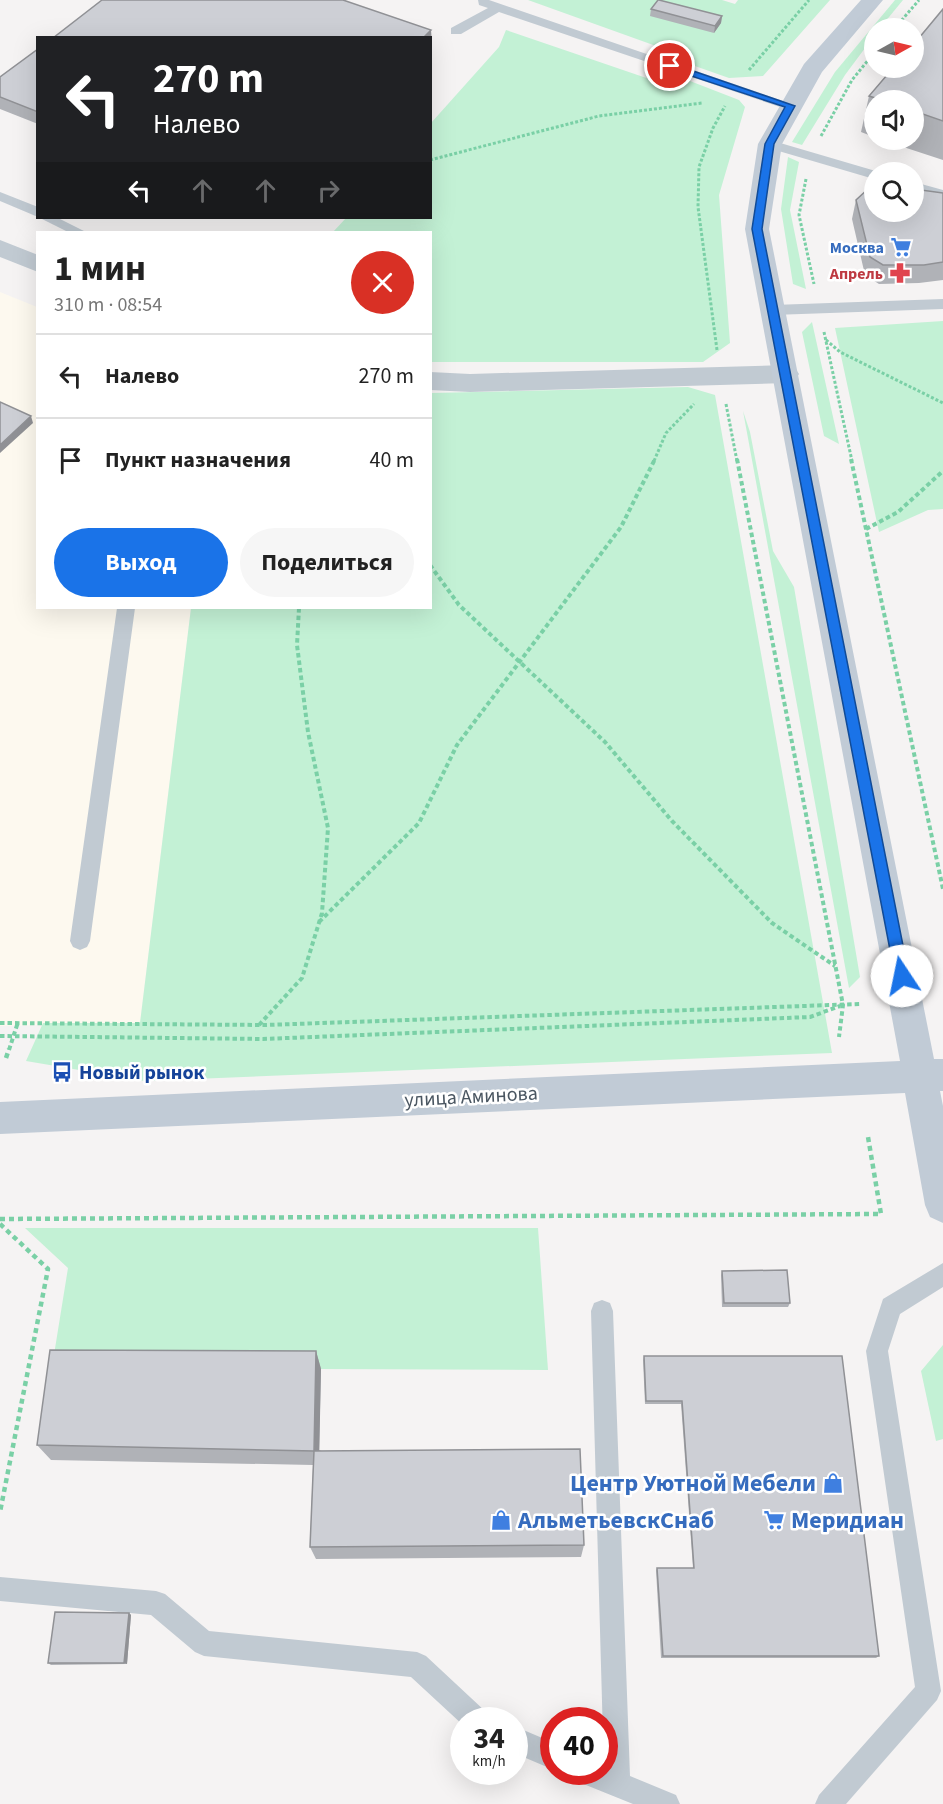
<!DOCTYPE html>
<html lang="ru">
<head>
<meta charset="utf-8">
<style>
	:root { --surface:#fff; --page:#f6f6f6; --text:#222; --muted:#767676; --line:#e0e0e0; --accent:#1a73e8 }
	body { margin:0; font-family:"Source Sans 3",sans-serif; background:var(--page); color:var(--text); height:100vh; display:flex; flex-direction:column; font-size:22px; white-space:nowrap }
	* { box-sizing:border-box; margin:0 }
	p { font-size:20px; color:var(--muted) }
	.icon { flex:none; width:33px; height:33px; fill:none; stroke:currentColor; stroke-width:2; stroke-linecap:round; stroke-linejoin:round }
	.map { position:relative; flex:1; overflow:hidden }
	.drawer { position:absolute; left:36px; top:231px; width:396px; height:378px; display:flex; flex-direction:column; background:var(--surface); border-radius:0px; box-shadow:0 6px 24px #0002 }
	.drawer>* { flex:none }
	.guide { position:absolute; left:36px; top:36px; width:396px; height:183px; border-radius:0px; box-shadow:0 6px 24px #0002; background:#202124; color:#fff; overflow:hidden }
	.needle { width:39px; rotate:82deg }
	.controls { position:absolute; left:864px; top:18px; display:grid; gap:12px }
	.controls a { display:grid; place-items:center; width:60px; height:60px; border-radius:50%; background:var(--surface); box-shadow:0 6px 24px #0002; font-size:30px }
	.speed { position:absolute; left:450px; top:1707px; display:flex; gap:12px; font-size:30px; font-weight:700; text-align:center }
	.speed>* { display:grid; place-content:center; width:78px; height:78px; border-radius:50%; background:var(--surface); box-shadow:0 6px 24px #0002; line-height:1 }
	.speed small { font-size:15px; font-weight:400 }
	.speed .limit { border:9px solid #d22; background:#fff; color:#111 }
	.pin { position:absolute; display:grid; place-items:center; width:51px; height:51px; color:#fff; margin:-26px; border:3px solid #fff; border-radius:50%; box-shadow:0 2px 6px #0007 }
	.me { position:absolute; width:66px; margin:-33px; rotate:349deg; stroke-linejoin:round; filter:drop-shadow(0 0 4px #0008) }
	.turn { display:flex; align-items:center; gap:21px; height:126px; padding:0 18px; font-size:27px }
	.turn .icon { width:78px; height:78px; stroke-width:2.5 }
	.turn b { display:block; font-size:42px; line-height:51px }
	.lanes { display:flex; align-items:center; height:57px; padding:0 18px; background:#0003; justify-content:center; gap:30px; direction:ltr }
	.lanes .off { opacity:.35 }
	.round { display:grid; place-items:center; flex:none; width:63px; height:63px; border-radius:32px; background:var(--page) }
	.headline { display:flex; align-items:center; justify-content:space-between; height:102px; padding:0 18px }
	h1 { font-size:36px; font-weight:700; line-height:45px }
	.action { display:flex; gap:12px; margin-top:auto; padding:12px 18px }
	.action a { flex:1; height:69px; border-radius:36px; background:var(--accent); color:#fff; font-size:24px; font-weight:700; line-height:69px; text-align:center }
	.action a+a { background:var(--page); color:var(--text) }
	ul { padding:0; list-style:none }
	li { display:flex; align-items:center; gap:18px; height:84px; padding:0 18px; border-top:2px solid var(--line) }
	li div { flex:1 }
	li b { display:block; font-size:22px }
	li em { font-style:normal }
	.map>svg:first-child { display:block }
	.commercial { fill:#fdf9ef }
	.green { fill:#c3f1d5 }
	.lines { fill:none; stroke-linecap:round; stroke-linejoin:round }
	.path-far2 { stroke:#7ad0a6; stroke-width:3; stroke-dasharray:3 2; stroke-linecap:butt }
	.path-far1 { stroke:#7ad0a6; stroke-width:4; stroke-dasharray:4.5 3; stroke-linecap:butt }
	.path { stroke:#7ad0a6; stroke-width:4.5; stroke-dasharray:5 4; stroke-linecap:butt }
	.lane { fill:#c1cad2; fill-rule:evenodd }
	.street { fill:#c1cad2; fill-rule:evenodd }
	.secondary { fill:#c1cbd6; fill-rule:evenodd }
	.wall { fill:#b0b2b7 }
	.shaded-wall { fill:#909195 }
	.building { fill:#cdcfd5; stroke:#909195; stroke-width:1.5 }
	.route { fill:#1a73e8; stroke:#114b97; stroke-width:1.5 }
	.labels { text-anchor:middle; stroke-width:5; stroke-linejoin:round; paint-order:stroke }
	.far-shop-label { font-size:16px; font-weight:bold; fill:#366cbe; stroke:#fff; text-anchor:end }
	.far-health-label { font-size:16px; font-weight:bold; fill:#be3a42; stroke:#fff; text-anchor:end }
	.transit-label { font-size:20px; font-weight:bold; fill:#164399; stroke:#fff; text-anchor:start }
	.street-label { font-size:20px; fill:#4a5661; stroke:#fff }
	.near-shop-label { font-size:24px; font-weight:bold; fill:#366cbe; stroke:#fff; text-anchor:start }
</style>
</head>
<body>
<div class="map">
<svg width="943" height="1804" viewBox="0 0 943 1804">
	<rect width="100%" height="100%" fill="#f5f3f3"/>
	<path class="commercial" d="M0,292L37,307L38,608H191L140,1023L0,1026Z"/>
	<path class="green" d="M528,0H722L735,4L738,0H830L763,76L729,78L692,65L695,60Z
		M895,0H903L880,28H874V36L845,75L802,145L792,142L835,72Z
		M506,30L664,84L690,81L739,100L745,107L719,195L730,343L703,362H431L430,232H333L346,218H430L431,123L499,47Z
		M788,157L799,162L790,210L806,289L793,284L781,209Z
		M943,321V509L928,510L879,532L835,328Z
		M812,322L839,444L824,436L802,332Z
		M688,387L715,395L832,1053L144,1081L26,1061L43,1023H140L191,608H430L431,393Z
		M743,411L750,432L773,551L794,587L860,977L849,988Z
		M25,1228H538L548,1370L64,1368L53,1361L68,1268Z
		M943,1345V1439L936,1441L921,1371Z"/>
	<g class="lines">
		<path class="path-far2" d="M895,28L919,0
			M749,70L809,0
			M821,136L852,80L874,53
			M430,160L599,116L702,103
			M806,179L799,215L814,284
			M824,332L852,461
			M826,340L840,352L943,403
			M717,350L698,207L699,167L713,128L725,106
			M726,404L737,461
			M654,461L666,433L694,404"/>
		<path class="path-far1" d="M737,459L843,1005L839,1037
			M851,459L943,889
			M866,529L898,512L943,471
			M430,565L459,605L605,742L672,821L772,923L835,966
			M319,922L419,823L457,745L621,527L655,459
			M0,1023L266,1025L860,1004
			M259,1025L302,978L322,913L328,828L308,732L297,645L299,608
			M0,1036L263,1039L810,1017L840,1006
			M9,1050L18,1022"/>
		<path class="path" d="M6,1058L9,1049
			M0,1219L881,1214L868,1137
			M0,1224L48,1269L0,1512"/>
		<path class="lane" d="M478,0H489L798,106L796,109H786L499,12L461,34H451V28L488,8L479,5Z
			M770,140L879,172H874V179L765,147V141Z
			M914,182L943,190V198L914,190Z
			M0,192L38,207V217L0,201Z
			M40,218H58L86,232H68Z
			M943,299V309L773,315L766,310L773,305Z
			M117,608H135L90,941L87,947L80,950L73,947L70,941Z
			M943,1263V1287L900,1314L888,1351L941,1691L937,1700L846,1804H815L819,1795L915,1687L866,1351L883,1299Z
			M602,1300L610,1303L613,1311L630,1776L676,1795L680,1804H633L576,1781L572,1772H604L591,1311L594,1303Z
			M0,1577L156,1591L165,1594L209,1631L417,1652L426,1656L485,1711L489,1720H464V1726L411,1677L204,1656L195,1652L151,1615L0,1601Z
			M514,1726L554,1743V1770L514,1753Z"/>
		<path class="street" d="M0,240L38,255V272L0,257Z
			M786,365L795,368L799,374L795,380L786,383L470,392L430,390V372L470,374Z"/>
		<path class="secondary" d="M861,0H883L822,72L782,144L769,229L934,1059H943V1091H940L943,1106V1223L930,1217L925,1205L905,1093L0,1134V1102L900,1061L745,229L758,144L804,64Z"/>
	</g>
	<path class="wall" d="M651,9L722,16L721,23L714,33L650,16Z
		M943,9V160L882,140H914V100H874V137L861,132L869,96Z
		M38,49V124L0,109V77Z
		M943,193V280L919,283L879,284L865,275L852,219L856,200Z
		M722,1271L790,1303L788,1307H722L721,1275Z
		M316,1351L321,1369L319,1450L584,1545L581,1557L316,1559L310,1547L313,1465L51,1460L37,1445Z
		M644,1356H842L879,1656L876,1658H661L656,1570L657,1568H693L681,1404H645L643,1360Z
		M129,1613L131,1615L127,1664L51,1665L48,1663Z"/>
	<path class="shaded-wall" d="M722,16L721,23L714,33L715,26Z
		M431,30L432,43L430,44V38H423Z
		M31,416L33,423L0,453V445Z
		M316,1351L321,1369L319,1465L314,1451Z
		M129,1613L131,1615L127,1664L124,1663Z"/>
	<path class="building" d="M102,0H343L431,30L423,38H53Z
		M658,0H659L722,16L715,26L651,9Z
		M943,9V121L914,111V100H882L869,96L893,68H914V44Z
		M38,49V112L0,97V77Z
		M869,188H874V212H914V189L943,193V262L924,265H883L870,257L856,200Z
		M0,402L31,416L0,445Z
		M787,1270L790,1303H724L722,1271Z
		M50,1350L316,1351L314,1451L580,1449L584,1545L310,1547L314,1451L37,1445Z
		M644,1356H842L879,1656H663L657,1568H694L682,1401H646Z
		M55,1612L129,1613L124,1663H48Z"/>
	<path class="route" d="M670,63L795,106L774,144L762,229L909,976L902,982L895,976L752,229L765,144L785,107L667,68L666,66Z"/>
	<defs>
		<g id="supermarket-bare" transform="scale(1.62)"><path d="M-6-5.5h2.5l.6 2H6L4.5 2H-2.5L-4.4-4H-6ZM-1.5 3.2a1.3 1.3 0 1 0 .1 0ZM3 3.2a1.3 1.3 0 1 0 .1 0Z" fill="#3f7fe0" stroke="#fff" stroke-width="2.5" paint-order="stroke"/></g>
		<g id="pharmacy-bare" transform="scale(1.62)"><path d="M-2-6h4v4h4v4h-4v4h-4v-4h-4v-4h4Z" fill="#e0444e" stroke="#fff" stroke-width="2.5" paint-order="stroke"/></g>
		<g id="bus-bare" transform="scale(1.62)"><path d="M-5-6H5V4H4V6H2V4H-2V6H-4V4H-5ZM-3.5-4V0h7V-4ZM-3.5 1.2v1.5H-2V1.2ZM2 1.2v1.5H3.5V1.2Z" fill="#1a4fb4" stroke="#fff" stroke-width="2.5" paint-order="stroke"/></g>
		<g id="shop-bare" transform="scale(1.62)"><path d="M-5-2.5h2.3a2.7 3.5 0 0 1 5.4 0H5L5.5 6h-11ZM-1.5-2.5h3a1.5 2.3 0 0 0-3 0Z" fill="#3f7fe0" stroke="#fff" stroke-width="2.5" paint-order="stroke"/></g>
	</defs>
	<g fill-rule="evenodd">
		<use href="#supermarket-bare" x="901" y="247"/>
		<use href="#pharmacy-bare" x="900" y="273"/>
		<use href="#bus-bare" x="62" y="1072"/>
		<use href="#shop-bare" x="833" y="1483"/>
		<use href="#shop-bare" x="501" y="1520"/>
		<use href="#supermarket-bare" x="774" y="1520"/>
	</g>
	<g class="labels">
		<g class="far-shop-label">
			<text x="884" y="253">Москва</text>
		</g>
		<g class="far-health-label">
			<text x="883" y="279">Апрель</text>
		</g>
		<g class="transit-label">
			<text x="79" y="1079">Новый рынок</text>
		</g>
		<g class="street-label">
			<text transform="translate(471 1096) rotate(-3)" y="7">улица Аминова</text>
		</g>
		<g class="near-shop-label">
			<text x="816" y="1491" text-anchor="end">Центр Уютной Мебели</text>
			<text x="518" y="1528">АльметьевскСнаб</text>
			<text x="791" y="1528">Меридиан</text>
		</g>
	</g>
</svg>
<div class="controls">
<a><svg class="needle" viewBox="-14 -14 28 28"><path d="M0-13l5 13h-10z" fill="#e53935"/><path d="M0 13l5-13h-10z" fill="#767676"/></svg></a>
<a><svg class="icon" aria-label="sound" viewBox="0 0 24 24"><path d="M4 9h4l5-4v14l-5-4H4zM17 9q2 3 0 6"/></svg></a>
<a><svg class="icon" aria-label="search" viewBox="0 0 24 24"><circle cx="10" cy="10" r="6"/><path d="M15 15l6 6"/></svg></a>
</div>
<div class="speed"><div>34<small>km/h</small></div><div class="limit">40</div></div>
<div class="pin" style="left:670px;top:66px;background:#d93025"><svg class="icon" aria-label="arrive" viewBox="0 0 24 24"><path d="M6 21V4h12l-3 4 3 4H6"/></svg></div>
<svg class="me" style="left:902px;top:976px" viewBox="-20 -20 40 40"><circle r="19" fill="#fff"/><path d="M0-13L10 11 0 6-10 11z" fill="#1a73e8"/></svg>
<div class="guide">
<div class="turn"><svg class="icon" aria-label="left" viewBox="0 0 24 24"><path d="M17 20v-9H6M10 6l-5 5 5 5"/></svg><div><b>270 m</b>Налево</div></div>
<div class="lanes"><svg class="icon" aria-label="left" viewBox="0 0 24 24"><path d="M17 20v-9H6M10 6l-5 5 5 5"/></svg><svg class="icon off" aria-label="ahead" viewBox="0 0 24 24"><path d="M12 20V5M6 11l6-6 6 6"/></svg><svg class="icon off" aria-label="ahead" viewBox="0 0 24 24"><path d="M12 20V5M6 11l6-6 6 6"/></svg><svg class="icon off" aria-label="right" viewBox="0 0 24 24"><path d="M7 20v-9h11M14 6l5 5-5 5"/></svg></div>
</div>
<section class="drawer">
<div class="headline"><div><h1>1 мин</h1><p>310 m · 08:54</p></div><a class="round" style="background:#d93025;color:#fff"><svg class="icon" aria-label="close" viewBox="0 0 24 24"><path d="M6 6l12 12M18 6L6 18"/></svg></a></div>
<ul>
<li><svg class="icon" aria-label="left" viewBox="0 0 24 24"><path d="M17 20v-9H6M10 6l-5 5 5 5"/></svg><div><b>Налево</b></div><em>270 m</em></li>
<li><svg class="icon" aria-label="arrive" viewBox="0 0 24 24"><path d="M6 21V4h12l-3 4 3 4H6"/></svg><div><b>Пункт назначения</b></div><em>40 m</em></li>
</ul>
<div class="action"><a>Выход</a><a>Поделиться</a></div>
</section>
</div>
</body>
</html>
